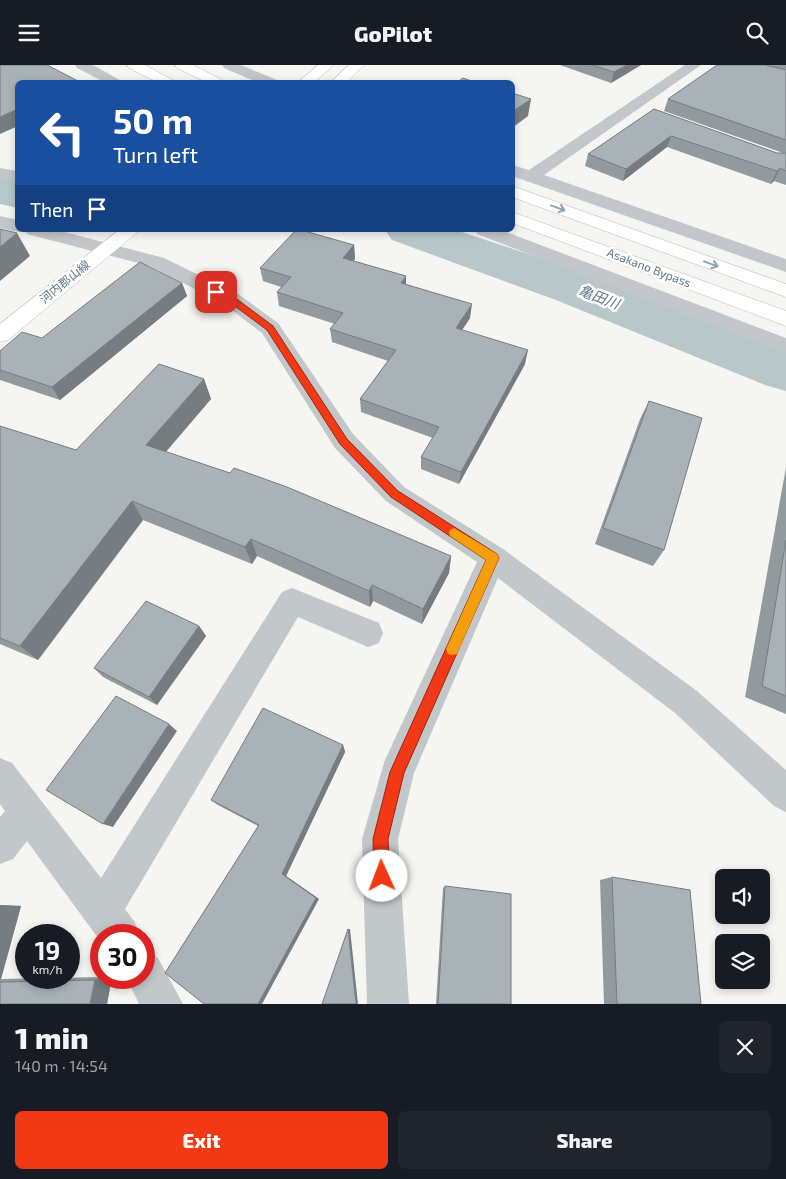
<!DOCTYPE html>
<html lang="en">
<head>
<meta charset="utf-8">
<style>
	:root { --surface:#171b24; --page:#20242c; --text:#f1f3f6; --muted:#9ea1a6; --accent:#f13915 }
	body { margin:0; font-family:"Exo 2","Noto Sans JP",sans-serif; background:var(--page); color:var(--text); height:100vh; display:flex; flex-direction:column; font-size:19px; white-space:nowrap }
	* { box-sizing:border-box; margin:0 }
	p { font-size:16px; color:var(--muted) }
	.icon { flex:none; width:28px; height:28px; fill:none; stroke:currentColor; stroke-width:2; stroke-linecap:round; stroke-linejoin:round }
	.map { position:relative; height:939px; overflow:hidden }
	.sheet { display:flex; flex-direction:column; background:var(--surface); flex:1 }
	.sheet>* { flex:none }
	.hud { position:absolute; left:15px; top:15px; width:500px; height:152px; border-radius:8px; box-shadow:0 2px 8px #0003; background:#1a4fa0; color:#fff; overflow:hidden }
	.buttons { position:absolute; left:715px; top:804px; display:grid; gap:10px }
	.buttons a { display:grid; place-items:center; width:55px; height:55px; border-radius:8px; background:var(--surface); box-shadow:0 2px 8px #0003; font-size:25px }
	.speed { position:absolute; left:15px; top:859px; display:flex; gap:10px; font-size:25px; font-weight:700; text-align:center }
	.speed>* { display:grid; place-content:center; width:65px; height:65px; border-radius:50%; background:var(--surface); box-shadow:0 2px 8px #0003; line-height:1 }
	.speed small { font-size:12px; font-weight:400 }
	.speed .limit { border:8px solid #d22; background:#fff; color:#111 }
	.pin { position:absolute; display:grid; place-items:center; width:42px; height:42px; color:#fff; margin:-21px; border-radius:10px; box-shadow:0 2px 8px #0006 }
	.me { position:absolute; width:55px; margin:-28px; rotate:358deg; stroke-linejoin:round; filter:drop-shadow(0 0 4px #0008) }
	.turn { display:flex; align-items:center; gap:18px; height:105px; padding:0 15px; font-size:22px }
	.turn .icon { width:65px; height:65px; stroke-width:2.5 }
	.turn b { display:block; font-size:35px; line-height:42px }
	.then { display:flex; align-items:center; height:48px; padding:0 15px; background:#0003; gap:10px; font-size:19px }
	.round { display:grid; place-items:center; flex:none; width:52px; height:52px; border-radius:8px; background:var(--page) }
	.headline { display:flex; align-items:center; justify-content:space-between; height:85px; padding:0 15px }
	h1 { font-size:30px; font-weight:800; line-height:38px }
	.button { display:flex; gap:10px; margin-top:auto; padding:10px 15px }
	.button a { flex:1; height:58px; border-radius:8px; background:var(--accent); color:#fff; font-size:20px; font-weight:800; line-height:58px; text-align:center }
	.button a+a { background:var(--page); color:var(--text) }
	header { display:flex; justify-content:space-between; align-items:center; height:65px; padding:0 15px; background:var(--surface); font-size:22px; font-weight:800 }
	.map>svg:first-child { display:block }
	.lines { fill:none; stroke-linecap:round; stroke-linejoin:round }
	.river { fill:#b8c7ca; fill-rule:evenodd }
	.major-casing { stroke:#b5babd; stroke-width:1 }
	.highway-casing { stroke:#b6babd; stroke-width:1 }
	.minor { fill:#c2c7ca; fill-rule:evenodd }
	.major { fill:#fff; fill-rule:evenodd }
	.highway { fill:#fff; fill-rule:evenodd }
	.wall { fill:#919a9d }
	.shaded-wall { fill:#767d80 }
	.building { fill:#a9b3b7; stroke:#767d80 }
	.oneway { stroke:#91a0aa }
	.route { fill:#f13915; stroke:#9d250e }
	.slow { fill:#f59e0b }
	.labels { text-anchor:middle; stroke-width:5; stroke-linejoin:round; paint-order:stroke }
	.far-street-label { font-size:12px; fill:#627885; stroke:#fff }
	.far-water-label { font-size:14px; font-style:italic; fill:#5d7b82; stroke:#fff }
</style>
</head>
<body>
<header><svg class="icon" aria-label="menu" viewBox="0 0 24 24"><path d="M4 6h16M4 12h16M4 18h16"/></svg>GoPilot<svg class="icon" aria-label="search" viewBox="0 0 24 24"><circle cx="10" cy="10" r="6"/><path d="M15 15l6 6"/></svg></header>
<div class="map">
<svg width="786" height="939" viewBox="0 0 786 939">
	<rect width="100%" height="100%" fill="#f5f5f1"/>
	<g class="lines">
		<path class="river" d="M0,111L18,115V143L0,139Z
			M385,165H456L594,211L786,284V326L765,320L556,235L392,175Z"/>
		<g class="major-casing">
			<path id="major" d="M318,0H334L314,18H297Z
				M349,0H364L346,18H330Z
				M119,165H140L8,275L0,277V259Z"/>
		</g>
		<g class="highway-casing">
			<path id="highway" d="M127,0H145L178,18H159L129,3Z
				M175,0H193L228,18H208L177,3Z
				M512,121L786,219V232L512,132Z
				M512,147L786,246V261L512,158Z"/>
		</g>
		<path class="minor" d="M75,0H93L125,18H106L77,3Z
			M222,0H241L277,15L279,18H259L224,3Z
			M685,0H701L544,110L786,194V207L512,111V100L529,105Z
			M0,103L18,106V116L0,113Z
			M0,151L18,155V165H24L18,167L0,163Z
			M25,165H57L164,193L238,229L278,258L353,369L404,422L503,484L697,626L786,705V747L774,741L675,648L498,513L414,708L398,774L409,939H367L362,774L385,695L477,497L386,436L335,383L262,268L224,239L150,201L27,169Z
			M475,165H501L786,273V288L477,169Z
			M292,523L379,558L383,568L379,578L368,582L298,552L125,844L134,856L140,870H101V877L27,776L13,794L0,799V752L5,746L0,739V693L12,698L101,813L282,527Z
			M144,887L158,893L183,939H139L126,912H144Z"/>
		<use href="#major" class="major"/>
		<use href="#highway" class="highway"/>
	</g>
	<path class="wall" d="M560,0H641L611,18Z
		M717,0H786V120L774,116L771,119L667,82L623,116L585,101L588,89L654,44L777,88H783L664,46L668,34Z
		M354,180L355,194L353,196L406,211V219L470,253L462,265L525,299L459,419L421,404V392L433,373L361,347L360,334L388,296L332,277L330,264L335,259L279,241L277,227L281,222L263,216L260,203Z
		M182,218L187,231L60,335L0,315V286L42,273Z
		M204,314L211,334L166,387L451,491L449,508L422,559L373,536L370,542L257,491L252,499L143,455L38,595L0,579V361L76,385Z
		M649,336L664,485L653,501L595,479L640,354Z
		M786,402V649L745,632Z
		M199,561L206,571L157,640L103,612L94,603Z
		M343,680L345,687L286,811L319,834L165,908L258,761L218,740L211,735Z
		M612,812L701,939H604L600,815Z
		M445,821L511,939H436L443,823Z
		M0,840L21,841L1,914L101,912H112L107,939H0Z"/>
	<path class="shaded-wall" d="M627,0H641L611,18L614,7Z
		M531,34L528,51L512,63V47Z
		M18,44V61L0,69V52Z
		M671,71L667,82L623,116L626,104Z
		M780,103L774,116L771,119L777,106Z
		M17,168L30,191L0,216V182Z
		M354,180L355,194L344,206L343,193Z
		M406,211V225L401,218Z
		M182,218L187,231L60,335L52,322Z
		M472,239L470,253L455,276L456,263Z
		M528,285L525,299L459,419L461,407Z
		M204,314L211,334L155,399L146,380Z
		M132,436L143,455L38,595L20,581Z
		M251,474L257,491L252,499L245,482Z
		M451,491L449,508L422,559L423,544Z
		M372,520L373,536L370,542L369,526Z
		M199,561L206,571L157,640L149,632Z
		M169,659L177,666L113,762L103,759Z
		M343,680L345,687L286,811L319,834L262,939H258L282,809Z
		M0,840L21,841L1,914H0Z
		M348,864H350L358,939H356Z
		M108,912H112L107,939H90L95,915Z"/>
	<path class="building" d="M0,0H47L78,16L75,18H18V44L0,52Z
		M592,0H627L614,7Z
		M717,0H765L786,5V75L668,34Z
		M463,13L477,18H456Z
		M512,28L531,34L512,47Z
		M654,44L777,88H786V106L780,103L777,106L671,71L626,104L588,89Z
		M0,164L17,168L0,182Z
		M296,165H301L354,180L343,193L406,211L401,218L472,239L456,263L528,285L461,407L421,392L439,362L360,334L396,285L330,264L343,248L277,227L291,212L260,203Z
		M140,197L182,218L52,322L0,305V286L22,267L42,273Z
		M159,299L204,314L146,380L230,408L234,403L287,422L451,491L423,544L372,520L369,526L251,474L245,482L132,436L20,581L0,573V361L76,385Z
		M649,336L702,353L664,485L603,463Z
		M786,475V631L762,621Z
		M146,536L199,561L149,632L94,603Z
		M116,631L169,659L103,759L46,725Z
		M263,643L343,680L282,809L316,833L258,939H204L165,908L259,760L211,735Z
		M612,812L690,825L701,939H617Z
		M445,821L511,829V939H438Z
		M348,864L356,939H322Z
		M95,915L90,939H0V917Z"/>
	<defs><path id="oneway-shaft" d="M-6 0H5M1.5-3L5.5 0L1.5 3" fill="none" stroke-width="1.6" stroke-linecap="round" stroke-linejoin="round" transform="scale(1.25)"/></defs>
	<g class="oneway">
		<use href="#oneway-shaft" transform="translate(558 143) rotate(20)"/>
		<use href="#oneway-shaft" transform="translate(711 199) rotate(20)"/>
	</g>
	<path class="route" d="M216,224L234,232L273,261L347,374L398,426L497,489L499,493L404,708L388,774L390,811L387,816L382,818L376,816L374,811L373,774L390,707L486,495L391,432L340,379L267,265L228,236L213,229L212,227Z"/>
	<path class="slow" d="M454,463L497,489L499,493L457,589L452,590L448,589L446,584L486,495L450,471L449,468L450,465Z"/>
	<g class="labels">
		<g class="far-street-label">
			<text transform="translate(649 203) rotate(21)" y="4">Asakano Bypass</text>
			<text transform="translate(65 217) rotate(-39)" y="4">河内郡山線</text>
		</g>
		<g class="far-water-label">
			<text transform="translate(599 232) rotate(21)" y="5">亀田川</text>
		</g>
	</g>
</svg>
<div class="buttons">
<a><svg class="icon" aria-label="sound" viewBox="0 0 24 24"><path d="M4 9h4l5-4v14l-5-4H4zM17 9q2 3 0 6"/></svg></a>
<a><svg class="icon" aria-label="layers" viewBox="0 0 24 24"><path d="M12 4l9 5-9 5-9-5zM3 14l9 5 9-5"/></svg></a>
</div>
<div class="speed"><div>19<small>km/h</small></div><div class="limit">30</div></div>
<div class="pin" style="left:216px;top:227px;background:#d93025"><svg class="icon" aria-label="arrive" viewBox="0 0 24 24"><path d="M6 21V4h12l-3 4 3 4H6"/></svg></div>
<svg class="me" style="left:382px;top:811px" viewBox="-20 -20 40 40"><circle r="19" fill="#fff"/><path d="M0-13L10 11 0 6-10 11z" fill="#f13915"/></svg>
<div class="hud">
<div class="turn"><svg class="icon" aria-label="left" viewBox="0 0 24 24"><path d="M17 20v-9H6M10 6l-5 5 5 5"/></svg><div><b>50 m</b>Turn left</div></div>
<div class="then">Then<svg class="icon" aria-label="arrive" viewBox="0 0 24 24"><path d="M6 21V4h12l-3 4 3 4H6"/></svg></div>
</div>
</div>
<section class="sheet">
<div class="headline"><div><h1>1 min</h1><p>140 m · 14:54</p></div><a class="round"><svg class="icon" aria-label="close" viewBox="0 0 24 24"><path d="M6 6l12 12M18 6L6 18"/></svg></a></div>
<div class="button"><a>Exit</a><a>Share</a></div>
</section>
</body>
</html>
